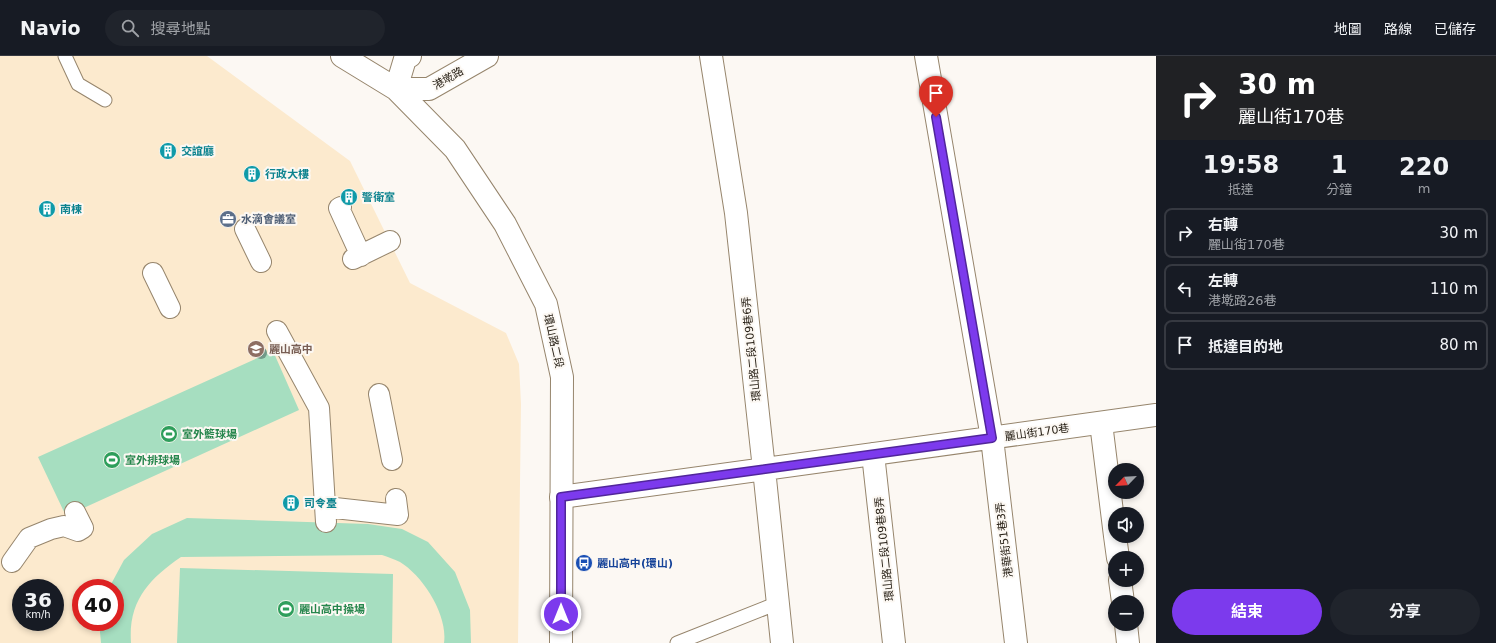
<!DOCTYPE html>
<html lang="zh-TW">
<head>
<meta charset="utf-8">
<style>
	:root { --surface:#171b24; --page:#20242c; --text:#f1f3f6; --muted:#9ea1a6; --line:#363941; --accent:#7c3aed }
	body { margin:0; font-family:"DejaVu Sans","Noto Sans TC",sans-serif; background:var(--page); color:var(--text); height:100vh; display:flex; flex-direction:column; font-size:15px; white-space:nowrap }
	* { box-sizing:border-box; margin:0 }
	p { font-size:13px; color:var(--muted) }
	.icon { flex:none; width:22px; height:22px; fill:none; stroke:currentColor; stroke-width:2; stroke-linecap:round; stroke-linejoin:round }
	.map { position:relative; flex:1; overflow:hidden }
	.drawer { display:flex; flex-direction:column; background:var(--surface); width:340px }
	.drawer>* { flex:none }
	.banner { background:#202124; color:#fff; overflow:hidden }
	.needle { width:26px; rotate:245deg }
	.tools { position:absolute; left:1108px; top:407px; display:grid; gap:8px }
	.tools a { display:grid; place-items:center; width:36px; height:36px; border-radius:50%; background:var(--surface); box-shadow:0 2px 6px #0003; font-size:20px }
	.speed { position:absolute; left:12px; top:523px; display:flex; gap:8px; font-size:20px; font-weight:700; text-align:center }
	.speed>* { display:grid; place-content:center; width:52px; height:52px; border-radius:50%; background:var(--surface); box-shadow:0 2px 6px #0003; line-height:1 }
	.speed small { font-size:10px; font-weight:400 }
	.speed .limit { border:6px solid #d22; background:#fff; color:#111 }
	.pin { position:absolute; display:grid; place-items:center; width:34px; height:34px; color:#fff; margin:-41px -17px; border-radius:50% 50% 50% 0; rotate:-45deg; box-shadow:0 0 4px #0007 }
	.pin .icon { rotate:45deg }
	.me { position:absolute; width:44px; margin:-22px; rotate:0deg; stroke-linejoin:round; filter:drop-shadow(0 0 3px #0008) }
	.turn { display:flex; align-items:center; gap:14px; height:84px; padding:0 16px; font-size:18px }
	.turn .icon { width:52px; height:52px; stroke-width:2.5 }
	.turn b { display:block; font-size:28px; line-height:34px }
	.eta { display:flex; justify-content:space-evenly; align-items:center; height:68px; text-align:center }
	.eta b { font-size:24px; font-weight:700; line-height:28px }
	.primary-button { display:flex; gap:8px; margin-top:auto; padding:8px 16px }
	.primary-button a { flex:1; height:46px; border-radius:24px; background:var(--accent); color:#fff; font-size:16px; font-weight:700; line-height:46px; text-align:center }
	.primary-button a+a { background:var(--page); color:var(--text) }
	ul { padding:0; list-style:none }
	li { display:flex; align-items:center; gap:12px; height:50px; margin:0 8px 6px; padding:0 8px; border:2px solid var(--line); border-radius:8px }
	li div { flex:1 }
	li b { display:block; font-size:15px }
	li em { font-style:normal }
	header { display:flex; align-items:center; gap:24px; box-sizing:border-box; height:56px; padding:0 20px; background:var(--surface); border-bottom:1px solid var(--line) }
	header strong { font-size:19px }
	nav { display:flex; gap:22px; margin-inline-start:auto; font-size:14px }
	.search { width:280px; height:36px; background:var(--page); display:flex; align-items:center; gap:10px; box-sizing:border-box; padding:0 14px; border-radius:22px; color:var(--muted); font-size:15px }
	main { display:flex; flex:1; min-height:0 }
	.map>svg:first-child { display:block }
	.built { fill:#fceace; fill-rule:evenodd }
	.pitch { fill:#a6dec0 }
	.lines { fill:none; stroke-linecap:round; stroke-linejoin:round }
	.service-casing { stroke:#96856c; stroke-width:15 }
	.pedestrian-casing { stroke:#96856c; stroke-width:22 }
	.minor-casing { stroke:#96856c; stroke-width:24 }
	.tertiary-casing { stroke:#96856c; stroke-width:24 }
	.service { stroke:#fff; stroke-width:13 }
	.pedestrian { stroke:#fff; stroke-width:20 }
	.minor { stroke:#fff; stroke-width:22 }
	.tertiary { stroke:#fff; stroke-width:22 }
	.tree { fill:#719988 }
	.route-casing { stroke:#51269a; stroke-width:10 }
	.route { stroke:#7c3aed; stroke-width:7 }
	.labels { text-anchor:middle; stroke-width:4; stroke-linejoin:round; paint-order:stroke }
	.street-label { font-size:11px; fill:#292218; stroke:#fcf8f3 }
	.culture-label { font-size:11px; font-weight:bold; fill:#0d838f; stroke:#fcf8f3; text-anchor:start }
	.service-label { font-size:11px; font-weight:bold; fill:#4e5e75; stroke:#fcf8f3; text-anchor:start }
	.education-label { font-size:11px; font-weight:bold; fill:#785e54; stroke:#fcf8f3; text-anchor:start }
	.leisure-label { font-size:11px; font-weight:bold; fill:#27864d; stroke:#fcf8f3; text-anchor:start }
	.transit-label { font-size:11px; font-weight:bold; fill:#164399; stroke:#fcf8f3; text-anchor:start }
</style>
</head>
<body>
<header>
<strong>Navio</strong>
<div class="search"><svg class="icon" aria-label="search" viewBox="0 0 24 24"><circle cx="10" cy="10" r="6"/><path d="M15 15l6 6"/></svg>搜尋地點</div>
<nav><a>地圖</a><a>路線</a><a>已儲存</a></nav>
</header>
<main>
<div class="map">
<svg width="1156" height="587" viewBox="0 0 1156 587">
	<rect width="100%" height="100%" fill="#fcf8f3"/>
	<path class="built" d="M0,0H207L350,105L410,227L506,277L519,308L521,348L518,587H0ZM21,532H55V566H21ZM81,532H115V566H81Z"/>
	<path class="pitch" d="M273,295L299,354L66,460L38,401Z
		M187,462L368,468L402,473L428,486L455,516L470,554L471,587H444C448,559 423,520 400,506C394,503 388,501 382,499L181,501C149,523 128,545 131,587H101L100,576L101,566H115V532H109L124,504L152,478Z
		M180,512L393,518L392,587H177Z"/>
	<g class="lines">
		<g class="service-casing">
			<path id="service" d="M65,0L78,28L105,44
				M677,587L778,547"/>
		</g>
		<g class="pedestrian-casing">
			<path id="pedestrian" d="M341,151L339,152L361,200
				M245,173L261,206
				M353,203L390,185
				M153,217L170,252
				M277,275L319,352L326,466
				M379,338L392,404
				M326,451L398,459L396,443
				M12,506L29,482L51,473L64,470L78,475L83,472L75,456"/>
		</g>
		<g class="minor-casing">
			<path id="minor" d="M711,0L736,157L764,413L782,587
				M926,0L992,382L1016,587
				M1101,367L1115,480
				M873,398L894,587
				M561,441L1156,359
				M1115,480L1118,502
				M1120,524L1123,546
				M1126,568L1128,587"/>
		</g>
		<g class="tertiary-casing">
			<path id="tertiary" d="M342,0L396,33L455,93L505,168L546,248L562,321L561,587
				M396,33H429L487,0
				M396,33L405,3L410,0"/>
		</g>
		<use href="#service" class="service"/>
		<use href="#pedestrian" class="pedestrian"/>
		<use href="#minor" class="minor"/>
		<use href="#tertiary" class="tertiary"/>
	</g>
	<circle class="tree" cx="261" cy="297" r="6"/>
	<g class="lines">
		<g class="route-casing">
			<path id="route" d="M561,558V441L992,382L936,61"/>
		</g>
		<use href="#route" class="route"/>
	</g>
	<defs>
		<g id="building-disc" transform="scale(0.9)"><circle r="9.5" fill="#0f9aa8" stroke="#fcf8f3"/><path d="M-4-6H4V6H1V3H-1V6H-4ZM-2.5-4.3h1.7v1.8h-1.7ZM.8-4.3h1.7v1.8H.8ZM-2.5-1h1.7V.8h-1.7ZM.8-1h1.7V.8H.8Z" fill="#fff"/></g>
		<g id="office-disc" transform="scale(0.9)"><circle r="9.5" fill="#5c6f8a" stroke="#fcf8f3"/><path d="M-6-3h4V-5.5h4V-3h4V5H-6ZM-1-4.5V-3h2v-1.5ZM-6 0V1H6V0Z" fill="#fff"/></g>
		<g id="school-disc" transform="scale(0.9)"><circle r="9.5" fill="#8d6e63" stroke="#fcf8f3"/><path d="M0-5L7-2L0 1L-7-2ZM-4 1L0 2.5L4 1V4Q0 6-4 4Z" fill="#fff"/></g>
		<g id="stadium-disc" transform="scale(0.9)"><circle r="9.5" fill="#2e9e5b" stroke="#fcf8f3"/><path d="M0-5a6.5 5 0 1 0 0 10a6.5 5 0 1 0 0-10ZM-3.5-1.8h7v3.6h-7Z" fill="#fff"/></g>
		<g id="bus-disc" transform="scale(0.9)"><circle r="9.5" fill="#1a4fb4" stroke="#fcf8f3"/><path d="M-5-6H5V4H4V6H2V4H-2V6H-4V4H-5ZM-3.5-4V0h7V-4ZM-3.5 1.2v1.5H-2V1.2ZM2 1.2v1.5H3.5V1.2Z" fill="#fff"/></g>
	</defs>
	<g fill-rule="evenodd">
		<use href="#building-disc" x="168" y="95"/>
		<use href="#building-disc" x="252" y="118"/>
		<use href="#building-disc" x="349" y="141"/>
		<use href="#building-disc" x="47" y="153"/>
		<use href="#office-disc" x="228" y="163"/>
		<use href="#school-disc" x="256" y="293"/>
		<use href="#stadium-disc" x="169" y="378"/>
		<use href="#stadium-disc" x="112" y="404"/>
		<use href="#building-disc" x="291" y="447"/>
		<use href="#bus-disc" x="584" y="507"/>
		<use href="#stadium-disc" x="286" y="553"/>
	</g>
	<g class="labels">
		<g class="street-label">
			<text transform="translate(448 22) rotate(-30)" y="4">港墘路</text>
			<text transform="translate(554 285) rotate(77)" y="4">環山路二段</text>
			<text transform="translate(751 293) rotate(-96)" y="4">環山路二段109巷6弄</text>
			<text transform="translate(1037 376) rotate(-8)" y="4">麗山街170巷</text>
			<text transform="translate(1004 484) rotate(-97)" y="4">港華街51巷3弄</text>
			<text transform="translate(884 493) rotate(-96)" y="4">環山路二段109巷8弄</text>
		</g>
		<g class="culture-label">
			<text x="181" y="99">交誼廳</text>
			<text x="265" y="122">行政大樓</text>
			<text x="362" y="145">警衛室</text>
			<text x="60" y="157">南棟</text>
			<text x="304" y="451">司令臺</text>
		</g>
		<g class="service-label">
			<text x="241" y="167">水滴會議室</text>
		</g>
		<g class="education-label">
			<text x="269" y="297">麗山高中</text>
		</g>
		<g class="leisure-label">
			<text x="182" y="382">室外籃球場</text>
			<text x="125" y="408">室外排球場</text>
			<text x="299" y="557">麗山高中操場</text>
		</g>
		<g class="transit-label">
			<text x="597" y="511">麗山高中(環山)</text>
		</g>
	</g>
</svg>
<div class="tools">
<a><svg class="needle" viewBox="-14 -14 28 28"><path d="M0-13l5 13h-10z" fill="#e53935"/><path d="M0 13l5-13h-10z" fill="#9ea1a6"/></svg></a>
<a><svg class="icon" aria-label="sound" viewBox="0 0 24 24"><path d="M4 9h4l5-4v14l-5-4H4zM17 9q2 3 0 6"/></svg></a>
<a>+</a>
<a>−</a>
</div>
<div class="speed"><div>36<small>km/h</small></div><div class="limit">40</div></div>
<div class="pin" style="left:936px;top:61px;background:#d93025"><svg class="icon" aria-label="arrive" viewBox="0 0 24 24"><path d="M6 21V4h12l-3 4 3 4H6"/></svg></div>
<svg class="me" style="left:561px;top:558px" viewBox="-20 -20 40 40"><circle r="17" fill="#7c3aed" stroke="#fff" stroke-width="3"/><path d="M0-11L8 9 0 5-8 9z" fill="#fff"/></svg>
</div>
<section class="drawer">
<div class="banner">
<div class="turn"><svg class="icon" aria-label="right" viewBox="0 0 24 24"><path d="M7 20v-9h11M14 6l5 5-5 5"/></svg><div><b>30 m</b>麗山街170巷</div></div>
</div>
<div class="eta">
<div><b>19:58</b><p>抵達</p></div>
<div><b>1</b><p>分鐘</p></div>
<div><b>220</b><p>m</p></div>
</div>
<ul>
<li><svg class="icon" aria-label="right" viewBox="0 0 24 24"><path d="M7 20v-9h11M14 6l5 5-5 5"/></svg><div><b>右轉</b><p>麗山街170巷</p></div><em>30 m</em></li>
<li><svg class="icon" aria-label="left" viewBox="0 0 24 24"><path d="M17 20v-9H6M10 6l-5 5 5 5"/></svg><div><b>左轉</b><p>港墘路26巷</p></div><em>110 m</em></li>
<li><svg class="icon" aria-label="arrive" viewBox="0 0 24 24"><path d="M6 21V4h12l-3 4 3 4H6"/></svg><div><b>抵達目的地</b></div><em>80 m</em></li>
</ul>
<div class="primary-button"><a>結束</a><a>分享</a></div>
</section>
</main>
</body>
</html>
